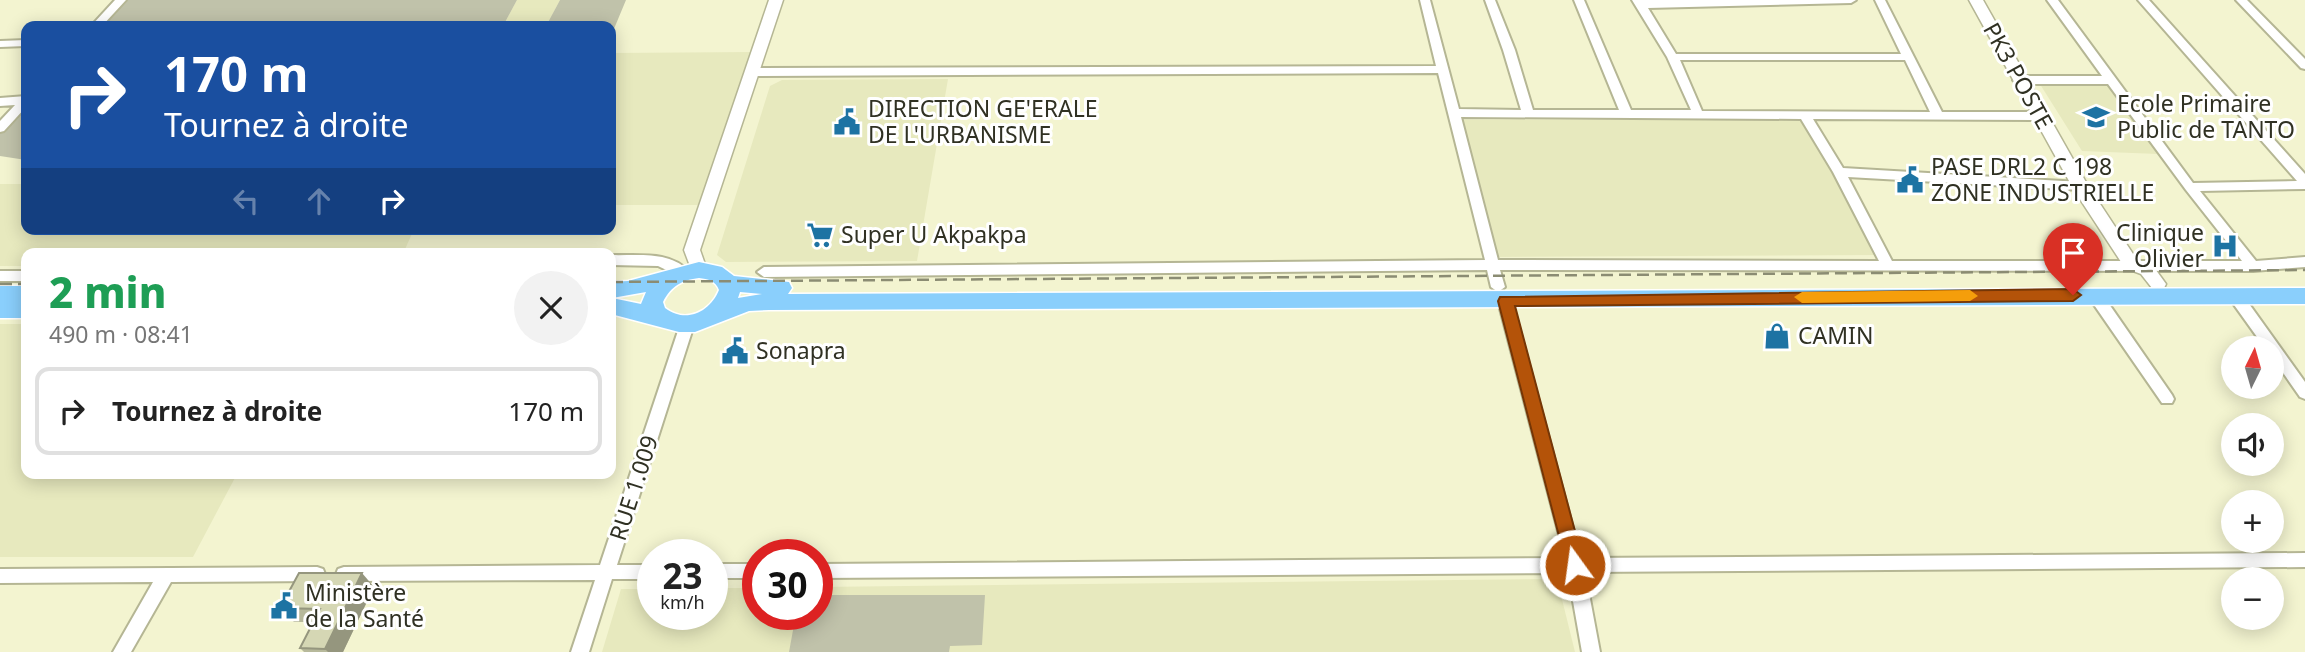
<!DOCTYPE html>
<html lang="fr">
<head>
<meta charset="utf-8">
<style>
	:root { --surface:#fff; --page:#f2f2f2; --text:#222; --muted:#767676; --line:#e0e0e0 }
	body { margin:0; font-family:"Noto Sans",sans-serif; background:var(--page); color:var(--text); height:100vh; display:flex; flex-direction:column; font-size:26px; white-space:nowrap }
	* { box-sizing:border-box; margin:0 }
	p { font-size:23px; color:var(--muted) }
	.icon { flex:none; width:38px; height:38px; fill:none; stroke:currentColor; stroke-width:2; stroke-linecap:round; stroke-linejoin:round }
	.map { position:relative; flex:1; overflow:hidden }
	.details { position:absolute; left:21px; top:248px; width:595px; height:231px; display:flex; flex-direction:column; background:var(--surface); border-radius:14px; box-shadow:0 4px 18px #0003 }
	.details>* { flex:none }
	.top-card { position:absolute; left:21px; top:21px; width:595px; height:214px; border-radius:14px; box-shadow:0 4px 18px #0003; background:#1a4fa0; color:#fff; overflow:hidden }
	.needle { width:46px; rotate:5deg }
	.controls { position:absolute; left:2221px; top:336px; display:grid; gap:14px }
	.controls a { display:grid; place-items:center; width:63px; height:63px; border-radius:50%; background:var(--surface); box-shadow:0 4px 18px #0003; font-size:35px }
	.speed { position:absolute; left:637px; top:539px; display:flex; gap:14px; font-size:35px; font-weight:700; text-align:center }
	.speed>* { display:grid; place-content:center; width:91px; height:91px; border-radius:50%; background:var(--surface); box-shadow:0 4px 18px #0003; line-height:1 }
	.speed small { font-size:18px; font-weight:400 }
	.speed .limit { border:10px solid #d22; background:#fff; color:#111 }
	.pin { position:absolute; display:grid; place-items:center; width:60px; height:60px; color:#fff; margin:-72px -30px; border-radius:50% 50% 50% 0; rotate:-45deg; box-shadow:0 0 7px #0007 }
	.pin .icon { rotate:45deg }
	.me { position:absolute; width:77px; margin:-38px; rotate:346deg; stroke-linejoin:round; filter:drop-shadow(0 0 5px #0008) }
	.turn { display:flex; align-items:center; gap:24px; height:147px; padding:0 28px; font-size:32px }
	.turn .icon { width:91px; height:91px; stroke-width:2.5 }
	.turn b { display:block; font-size:49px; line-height:60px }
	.lanes { display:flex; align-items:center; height:66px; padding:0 28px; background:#0003; justify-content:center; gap:35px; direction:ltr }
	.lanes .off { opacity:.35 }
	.round { display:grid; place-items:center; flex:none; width:74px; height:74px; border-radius:37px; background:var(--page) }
	.summary { display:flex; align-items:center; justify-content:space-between; height:119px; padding:0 28px }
	h1 { font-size:42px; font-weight:800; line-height:52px; color:#1e9e55 }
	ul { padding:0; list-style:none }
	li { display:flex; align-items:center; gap:21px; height:88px; margin:0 14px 10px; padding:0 14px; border:4px solid var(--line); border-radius:14px }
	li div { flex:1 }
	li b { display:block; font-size:26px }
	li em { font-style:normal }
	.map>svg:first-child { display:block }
	.built { fill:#e7e9be }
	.green { fill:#c0c2aa }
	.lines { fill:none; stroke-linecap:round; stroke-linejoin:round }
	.minor-casing { stroke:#b5b694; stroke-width:4 }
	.tertiary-casing { stroke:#b5b694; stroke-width:3 }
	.trunk-casing { stroke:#fff; stroke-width:3 }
	.minor { fill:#fff; fill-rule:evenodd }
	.tertiary { fill:#fff; fill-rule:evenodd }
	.trunk { fill:#8acffc; fill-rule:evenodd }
	.rail { stroke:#8b8c73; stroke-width:2.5; stroke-dasharray:12 6; stroke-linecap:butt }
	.wall { fill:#b7b99b }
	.shaded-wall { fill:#95967e }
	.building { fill:#d5d7b4; stroke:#95967e; stroke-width:2 }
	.route { fill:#b45309; stroke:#753606; stroke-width:2 }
	.slow { fill:#f59e0b }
	.labels { text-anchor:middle; stroke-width:6; stroke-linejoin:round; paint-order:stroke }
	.street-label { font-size:23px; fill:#303123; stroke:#fff }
	.poi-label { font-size:23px; fill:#303123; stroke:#fff; text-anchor:start }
</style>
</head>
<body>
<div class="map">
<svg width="2305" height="652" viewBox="0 0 2305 652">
	<rect width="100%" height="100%" fill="#f3f4d0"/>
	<path class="built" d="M517,0H560L546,26H503Z
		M753,52L701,205H611V53Z
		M948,79L917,261L726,262L717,255L770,86L782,80Z
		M2038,81L2108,83L2158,154L2082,151Z
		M1803,119L1878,255L1494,257L1457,120Z
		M0,184H26V229H414L403,254H26V266H0Z
		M0,324H26V474H237L193,557H0Z
		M1557,579L1575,652H602L621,589H653V614H712V588H758V614H817V587Z"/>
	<path class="green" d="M125,0H517L503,26H100Z
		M560,0H626L611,36V26H546Z
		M26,104V160L0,156V132Z
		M817,595H985L982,645L950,646L949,652H789L796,614H817Z"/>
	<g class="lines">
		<g class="minor-casing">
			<path id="minor" d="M115,0H126L102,26H91Z
				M1420,0H1430L1459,109L1521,110L1503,50L1485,0H1495L1515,50L1533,110H1619L1574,0H1584L1631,110H1691L1667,57L1632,0H1856L1851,3L1648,8L1676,54H1901L1875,0H1885L1942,112H2040L2046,116L2040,120L1813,119L1843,168L2080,182L2086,186L2080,190L1848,177L1892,261H2242L2186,190L2108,84H2019L2013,80L2019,76H2102L2047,0H2058L2193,183L2297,181L2138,0H2149L2305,174V189L2200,191L2256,261L2305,257V267L2253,271L1500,270L1505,287L1498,292L1491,287L1487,270L764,277L757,272L764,267L1485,260L1438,73L752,76L746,72L752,68L1436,66ZM1680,60H1905L1930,112L1702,111ZM1461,117L1801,119L1833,172L1879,261L1498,260Z
				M2236,0H2247L2305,59V69L2301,68Z
				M26,40V46L0,47V41Z
				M26,96V107L4,131L0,132V121L15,105L0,106V98Z
				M611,255C637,256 672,250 690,273L683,278L658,266L611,265Z
				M0,271H26V281H0Z
				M2095,290L2100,291L2172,395L2174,399L2172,403H2162L2090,299L2088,295Z
				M2237,293L2242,294L2305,382V399L2300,397L2272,357V348H2265L2232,302L2230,298Z
				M1505,296L1512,301L1581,558L2305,553V567L1585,572L1600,652H1582L1568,573L817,578V564L1565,558L1498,301Z
				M687,320L694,325L617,565H653V579H612L589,652H571L595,580L344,581L338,579L336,574L338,569L344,567L600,565L680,325Z
				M712,564H758V578H712Z
				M317,567L323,569L325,574L323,579L317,581L171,582L131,652H113L153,582L0,583V569Z"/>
		</g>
		<g class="tertiary-casing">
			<path id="tertiary" d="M769,0H783L700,250L707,270L699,276L693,274L684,250Z
				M1969,0H1983L2087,184L2137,260L2153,266L2166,284L2164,288H2152L2141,274L2125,268L2074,190Z"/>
		</g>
		<g class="trunk-casing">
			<path id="trunk" d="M699,262L722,267L734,276L789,282L792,288L788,294L2305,288V304L769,310L749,311L695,332H679L611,314V282L628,281ZM699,278C708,279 716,281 719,290C710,312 686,324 665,308L663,302C671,286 682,280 699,278ZM646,292L641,304L612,298ZM740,292L762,294L738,298Z
				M0,286H26V318H0Z"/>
		</g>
		<use href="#minor" class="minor"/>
		<use href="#tertiary" class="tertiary"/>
		<use href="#trunk" class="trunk"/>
		<path class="rail" d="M611,282L2305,270
			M0,284H26"/>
	</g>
	<path class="wall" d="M374,587L343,652H304L300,648L313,622H294L280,608Z"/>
	<path class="shaded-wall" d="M362,573L374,587L343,652H328L325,649Z"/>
	<path class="building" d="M299,573H362L325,649L300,648L320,609L280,608Z"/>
	<path class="route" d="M2073,289L2081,295L2073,301L1515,306L1584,565L1581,571L1575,573L1568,571L1498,301L1500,297Z"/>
	<path class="slow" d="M1970,290L1978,296L1970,301L1802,303L1794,297L1802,292Z"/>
	<defs>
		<g id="school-bare" transform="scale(2.1)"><path d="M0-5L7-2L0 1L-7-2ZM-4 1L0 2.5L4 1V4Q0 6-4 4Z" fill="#1d73a3" stroke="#fff" stroke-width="2.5" paint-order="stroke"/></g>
		<g id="civic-bare" transform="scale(2.1)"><path d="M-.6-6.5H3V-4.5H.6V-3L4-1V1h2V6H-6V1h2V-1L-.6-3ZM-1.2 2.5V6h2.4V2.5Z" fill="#1d73a3" stroke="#fff" stroke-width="2.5" paint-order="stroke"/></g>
		<g id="supermarket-bare" transform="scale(2.1)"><path d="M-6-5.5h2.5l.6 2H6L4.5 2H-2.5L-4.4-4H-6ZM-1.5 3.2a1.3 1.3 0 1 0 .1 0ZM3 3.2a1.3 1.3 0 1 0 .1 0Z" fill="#1d73a3" stroke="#fff" stroke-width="2.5" paint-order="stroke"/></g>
		<g id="hospital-bare" transform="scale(2.1)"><path d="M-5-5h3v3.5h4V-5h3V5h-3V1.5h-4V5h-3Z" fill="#1d73a3" stroke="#fff" stroke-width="2.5" paint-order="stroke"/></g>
		<g id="shop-bare" transform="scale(2.1)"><path d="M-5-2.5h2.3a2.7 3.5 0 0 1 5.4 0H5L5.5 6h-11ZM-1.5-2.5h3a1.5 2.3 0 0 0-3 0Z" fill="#1d73a3" stroke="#fff" stroke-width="2.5" paint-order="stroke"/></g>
	</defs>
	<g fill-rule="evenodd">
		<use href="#school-bare" x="2096" y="117"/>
		<use href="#civic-bare" x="847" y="122"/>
		<use href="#civic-bare" x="1910" y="180"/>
		<use href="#supermarket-bare" x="820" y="235"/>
		<use href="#hospital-bare" x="2225" y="246"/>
		<use href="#shop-bare" x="1777" y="336"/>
		<use href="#civic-bare" x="735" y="351"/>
		<use href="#civic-bare" x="284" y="606"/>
	</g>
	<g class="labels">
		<g class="street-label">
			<text transform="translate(2018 76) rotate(61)" y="8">PK3 POSTE</text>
			<text transform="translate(634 488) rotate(-72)" y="8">RUE 1.009</text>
		</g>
		<g class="poi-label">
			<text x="2117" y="112">Ecole Primaire<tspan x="2117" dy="26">Public de TANTO</tspan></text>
			<text x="868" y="117">DIRECTION GE'ERALE<tspan x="868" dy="26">DE L'URBANISME</tspan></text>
			<text x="1931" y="175">PASE DRL2 C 198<tspan x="1931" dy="26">ZONE INDUSTRIELLE</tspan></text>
			<text x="2204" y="241" text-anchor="end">Clinique<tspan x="2204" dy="26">Olivier</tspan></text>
			<text x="841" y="243">Super U Akpakpa</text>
			<text x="1798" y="344">CAMIN</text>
			<text x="756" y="359">Sonapra</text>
			<text x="305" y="601">Ministère<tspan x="305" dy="26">de la Santé</tspan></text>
		</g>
	</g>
</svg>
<div class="controls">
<a><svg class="needle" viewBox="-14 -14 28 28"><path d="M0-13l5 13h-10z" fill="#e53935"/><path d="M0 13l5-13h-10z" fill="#767676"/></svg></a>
<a><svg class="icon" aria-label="sound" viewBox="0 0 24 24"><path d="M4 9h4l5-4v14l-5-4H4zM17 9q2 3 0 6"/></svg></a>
<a>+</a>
<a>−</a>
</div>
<div class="speed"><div>23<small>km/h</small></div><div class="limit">30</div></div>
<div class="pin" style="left:2073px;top:295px;background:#d93025"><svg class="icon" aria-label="arrive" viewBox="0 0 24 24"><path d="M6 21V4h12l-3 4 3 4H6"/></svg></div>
<svg class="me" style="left:1575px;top:565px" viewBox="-20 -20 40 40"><circle r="17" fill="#b45309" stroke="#fff" stroke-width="3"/><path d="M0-11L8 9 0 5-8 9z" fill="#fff"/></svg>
<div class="top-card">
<div class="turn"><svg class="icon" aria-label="right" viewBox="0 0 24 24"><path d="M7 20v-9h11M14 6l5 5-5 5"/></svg><div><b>170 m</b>Tournez à droite</div></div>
<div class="lanes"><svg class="icon off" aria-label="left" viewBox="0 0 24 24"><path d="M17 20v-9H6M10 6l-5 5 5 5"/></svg><svg class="icon off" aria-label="ahead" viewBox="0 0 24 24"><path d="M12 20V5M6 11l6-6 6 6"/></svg><svg class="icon" aria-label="right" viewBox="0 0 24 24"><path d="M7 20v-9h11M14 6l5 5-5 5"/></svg></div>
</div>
<section class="details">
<div class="summary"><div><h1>2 min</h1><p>490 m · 08:41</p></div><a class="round"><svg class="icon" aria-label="close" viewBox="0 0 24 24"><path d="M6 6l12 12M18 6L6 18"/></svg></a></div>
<ul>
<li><svg class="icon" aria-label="right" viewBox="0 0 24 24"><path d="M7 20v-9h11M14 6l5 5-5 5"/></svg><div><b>Tournez à droite</b></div><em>170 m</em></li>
</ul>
</section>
</div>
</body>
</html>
